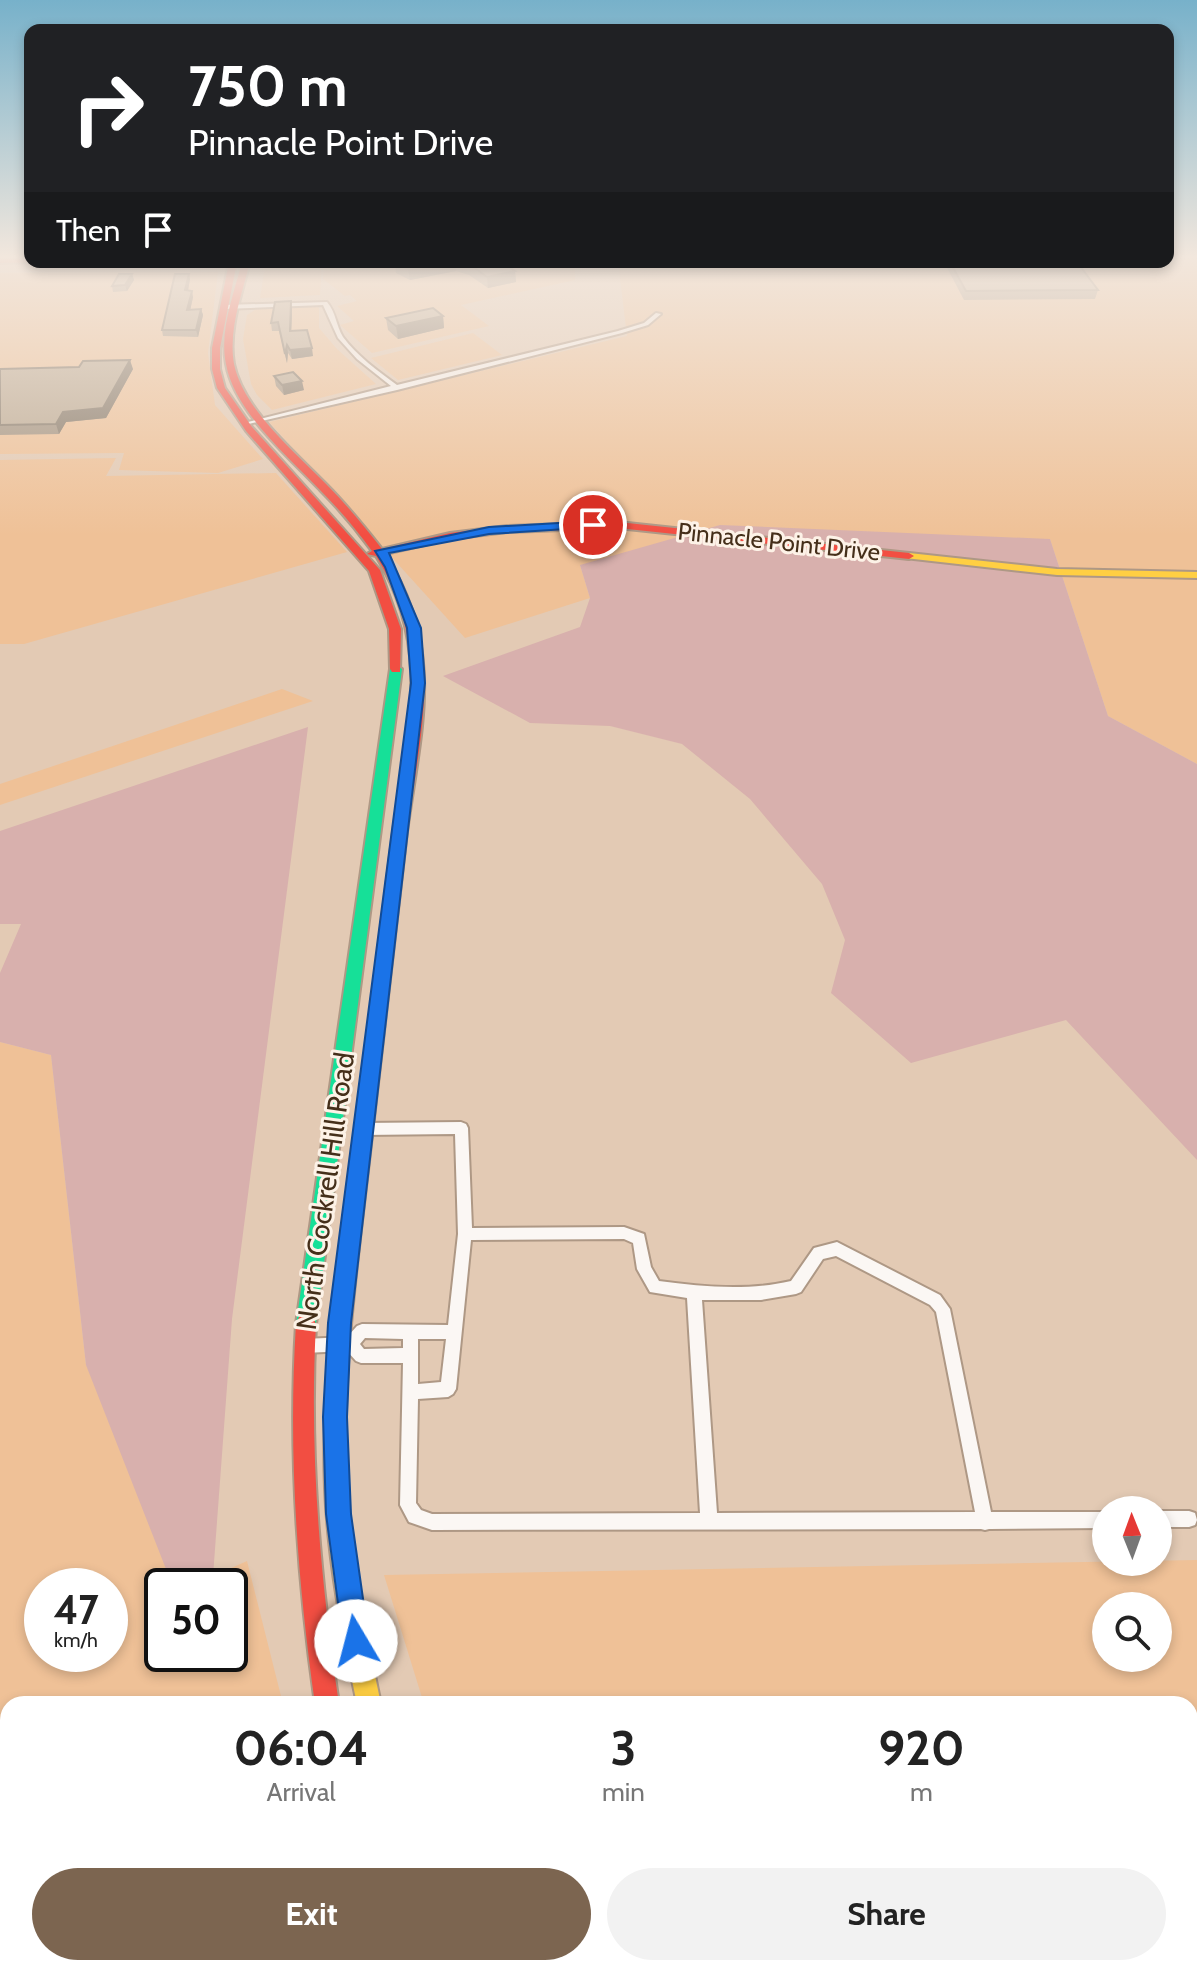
<!DOCTYPE html>
<html lang="en">
<head>
<meta charset="utf-8">
<style>
	:root { --surface:#fff; --page:#f2f2f2; --text:#222; --muted:#767676; --accent:#7c6550 }
	body { margin:0; font-family:Cabin,sans-serif; background:var(--page); color:var(--text); height:100vh; display:flex; flex-direction:column; font-size:30px; white-space:nowrap }
	* { box-sizing:border-box; margin:0 }
	p { font-size:26px; color:var(--muted) }
	.icon { flex:none; width:44px; height:44px; fill:none; stroke:currentColor; stroke-width:2; stroke-linecap:round; stroke-linejoin:round }
	.map { position:relative; flex:1; overflow:hidden }
	.drawer { position:absolute; left:0px; top:1696px; width:1198px; height:280px; display:flex; flex-direction:column; background:var(--surface); border-radius:24px 24px 0 0; box-shadow:0 4px 12px #0003 }
	.drawer>* { flex:none }
	.guide { position:absolute; left:24px; top:24px; width:1150px; height:244px; border-radius:16px; box-shadow:0 4px 12px #0003; background:#202124; color:#fff; overflow:hidden }
	.needle { width:52px; rotate:359deg }
	.fabs { position:absolute; left:1092px; top:1496px; display:grid; gap:16px }
	.fabs a { display:grid; place-items:center; width:80px; height:80px; border-radius:50%; background:var(--surface); box-shadow:0 4px 12px #0003; font-size:40px }
	.speed { position:absolute; left:24px; top:1568px; display:flex; gap:16px; font-size:40px; font-weight:700; text-align:center }
	.speed>* { display:grid; place-content:center; width:104px; height:104px; border-radius:50%; background:var(--surface); box-shadow:0 4px 12px #0003; line-height:1 }
	.speed small { font-size:20px; font-weight:400 }
	.speed .limit { border:4px solid #111; border-radius:12px; background:#fff; color:#111 }
	.pin { position:absolute; display:grid; place-items:center; width:68px; height:68px; color:#fff; margin:-34px; border:4px solid #fff; border-radius:50%; box-shadow:0 2px 8px #0007 }
	.me { position:absolute; width:88px; margin:-44px; rotate:352deg; stroke-linejoin:round; filter:drop-shadow(0 0 6px #0008) }
	.turn { display:flex; align-items:center; gap:28px; height:168px; padding:0 32px; font-size:36px }
	.turn .icon { width:104px; height:104px; stroke-width:2.5 }
	.turn b { display:block; font-size:56px; line-height:68px }
	.then { display:flex; align-items:center; height:76px; padding:0 32px; background:#0003; gap:16px; font-size:30px }
	.eta { display:flex; justify-content:space-evenly; align-items:center; height:136px; text-align:center }
	.eta b { font-size:48px; font-weight:700; line-height:56px }
	.primary-button { display:flex; gap:16px; margin-top:auto; padding:16px 32px }
	.primary-button a { flex:1; height:92px; border-radius:48px; background:var(--accent); color:#fff; font-size:32px; font-weight:700; line-height:92px; text-align:center }
	.primary-button a+a { background:var(--page); color:var(--text) }
	.map>svg:first-child { display:block }
	.built { fill:#efc197; fill-rule:evenodd }
	.green { fill:#d8b0ad }
	.lines { fill:none; stroke-linecap:round; stroke-linejoin:round }
	.street-casing { stroke:#ae9885; stroke-width:4 }
	.fast-casing { stroke:#ae9885; stroke-width:4 }
	.slow-casing { stroke:#ae9885; stroke-width:4 }
	.jam-casing { stroke:#ae9885; stroke-width:4 }
	.street { fill:#fbf7f4; fill-rule:evenodd }
	.fast { fill:#16e098; fill-rule:evenodd }
	.slow { fill:#ffcf43; fill-rule:evenodd }
	.jam { fill:#f24e42; fill-rule:evenodd }
	.wall { fill:#a1917e }
	.shaded-wall { fill:#837666 }
	.building { fill:#bba992; stroke:#837666; stroke-width:2 }
	.route { fill:#1a73e8; stroke:#114b97; stroke-width:2 }
	.labels { text-anchor:middle; stroke-width:6; stroke-linejoin:round; paint-order:stroke }
	.far-street-label { font-size:24px; fill:#452f1a; stroke:#fdf2e7 }
	.street-label { font-size:28px; fill:#452f1a; stroke:#fdf2e7 }
</style>
</head>
<body>
<div class="map">
<svg width="1197" height="1976" viewBox="0 0 1197 1976">
	<rect width="100%" height="100%" fill="#e3cab4"/>
	<path class="built" d="M1168,259H1197V764L1108,716L1050,539L580,565L590,598L465,638L269,422L627,336L618,262H1168Z
		M324,262H596V263H575V280L461,305L489,326L372,353L340,325L354,321L337,306L357,301L350,295L345,296L323,279Z
		M322,264L320,295L260,298L265,267Z
		M218,272L208,353L215,405L263,459L218,473L119,470L124,453L0,454V273Z
		M315,306L319,308V328L337,349L376,384L272,410L257,395L251,384L243,339L247,315L258,308Z
		M473,333L502,355L398,380L371,358Z
		M116,458L106,476L276,473L347,552L24,644H0V460Z
		M282,689L313,701L0,805V784Z
		M0,1042L51,1055L86,1365L213,1576L247,1561L283,1704H8V1968H366L369,1976H0ZM42,1586H110V1654H42ZM162,1586H230V1654H162Z
		M1197,1560V1976H507L504,1968H1190V1704H424L384,1575ZM1106,1606H1158V1658H1106Z"/>
	<path class="green" d="M720,525L1050,539L1108,716L1197,764V1160L1066,1020L911,1063L831,993L845,940L822,884L750,799L682,744L610,726L530,723L443,676L580,627L590,598L580,565Z
		M308,727L232,1319L213,1576L166,1569L86,1365L51,1055L0,1042V973L21,924H0V831Z"/>
	<g class="lines">
		<g class="street-casing">
			<path id="street" d="M327,302C336,312 336,326 343,337C357,356 378,371 397,385L618,331L644,323L656,313L661,314L648,325L622,333L397,390L244,425V423L391,386L357,359L338,338L323,305L224,309L221,307L224,305Z
				M461,1122L466,1124L468,1128L472,1228L624,1227L644,1234L651,1267L659,1281C703,1287 748,1291 791,1281L814,1248L837,1242L940,1295L950,1309L991,1512H1106V1528L989,1529L985,1530L981,1529L432,1530L409,1522L400,1505L403,1363H361L356,1361L347,1351L304,1353L299,1351L296,1346L299,1341L304,1339L347,1337L357,1326L362,1324L448,1325L458,1234L455,1134L363,1135L358,1133L356,1129L358,1125L363,1123ZM624,1239L633,1243L637,1269L650,1292L687,1298L700,1513L432,1514L421,1510L416,1503L418,1399L448,1397L453,1394L456,1389L471,1240ZM836,1256L930,1305L936,1312L975,1512L717,1513L702,1300H761L796,1294L801,1292L823,1259ZM365,1338L403,1339V1348L364,1349L360,1344ZM418,1339H446L441,1382L418,1384Z
				M1158,1511H1189L1195,1513L1197,1520L1195,1525L1189,1527H1158Z"/>
		</g>
		<g class="fast-casing">
			<path id="fast" d="M396,665L402,669L316,1324L313,1331L306,1333L299,1331L296,1324L390,669Z
				M400,827L407,832L367,1179L364,1185L358,1187L352,1185L349,1179L393,832Z
				M383,1968H411L413,1976H385Z"/>
		</g>
		<g class="slow-casing">
			<path id="slow" d="M909,553L1057,569L1197,572V578L1057,575L905,558L904,556Z
				M358,1171L364,1173L367,1179C355,1281 341,1385 347,1488C351,1561 366,1633 381,1704H357C342,1633 328,1561 325,1488C321,1384 335,1281 349,1179L352,1173Z"/>
		</g>
		<g class="jam-casing">
			<path id="jam" d="M0,259H30V262H33L0,263Z
				M229,262H237L220,348V369L225,388L252,427L380,570L401,629L400,672H392L390,669L389,629L369,571L246,431L217,388L212,369V348Z
				M242,262H250C242,294 228,330 234,364C243,409 295,452 326,484C346,504 364,526 382,549L450,533L507,526L618,522L909,553L914,556L909,559L618,528L507,532L450,539L385,554C446,649 421,728 407,832L400,837L395,835L393,832C407,732 433,648 376,556L367,554L372,551C356,529 339,509 320,490C289,457 234,411 226,364C219,330 234,294 242,262Z
				M306,1315L313,1317L316,1324C309,1452 320,1577 339,1704H315C297,1577 288,1452 296,1324L299,1317Z
				M434,1968H462L464,1976H436Z"/>
		</g>
		<use href="#street" class="street"/>
		<use href="#fast" class="fast"/>
		<use href="#slow" class="slow"/>
		<use href="#jam" class="jam"/>
	</g>
	<path class="wall" d="M395,262H502L515,271L516,282L488,288L469,275L456,271L410,280L396,273Z
		M944,262H1077L1098,290L1095,299L964,300Z
		M132,274L134,280L127,291L113,292L112,286Z
		M190,279L188,290L193,297L190,310L201,309L203,315L198,337L163,336L162,330Z
		M292,309L291,331L313,356L292,359L288,353L287,363L279,331H272L271,323Z
		M443,316L444,328L398,339L388,330L386,318Z
		M79,367L133,369L106,418L66,422L59,434L0,435V369Z
		M274,376L304,390L284,395L276,386Z"/>
	<path class="shaded-wall" d="M444,262H455L456,271L410,280L408,269Z
		M515,271L516,282L488,288L487,277Z
		M132,274L134,280L127,291L125,285Z
		M189,274L190,279L187,296L185,290Z
		M192,291L193,297L189,316L187,310Z
		M291,301L292,309L291,339L290,331Z
		M201,309L203,315L198,337L196,330Z
		M443,316L444,328L398,339L396,326Z
		M287,345L288,353L287,363L285,354Z
		M312,348L313,356L292,359L290,350Z
		M130,360L133,369L106,418L66,422L59,434L56,424L63,412Z
		M302,381L304,390L284,395L282,385Z"/>
	<path class="building" d="M396,262H444L408,269Z
		M463,262H502L515,271L487,277L468,263Z
		M950,262H1077L1098,290L966,291Z
		M119,274H132L125,285L112,286Z
		M175,274H189L185,290L192,291L187,310L201,309L196,330H162Z
		M291,301L290,331L307,330L312,348L290,350L287,345L285,354L278,322L271,323L275,302Z
		M433,308L443,316L396,326L386,318Z
		M130,360L103,408L63,412L56,424L0,425V369L79,367L83,361Z
		M293,372L302,381L282,385L274,376Z"/>
	<linearGradient id="sky" x2="0" y2="1"><stop stop-color="#77b1ca"/><stop offset="0.48" stop-color="#f2e7dd"/><stop offset="1" stop-color="#f2e7dd" stop-opacity="0"/></linearGradient>
	<rect width="1197" height="535" fill="url(#sky)"/>
	<path class="route" d="M593,521L599,525L597,527L489,534L389,553L421,628L425,683L351,1323L347,1417L351,1514L369,1641L365,1651L356,1655L347,1651L343,1641L326,1514L323,1417L328,1323L411,683L407,628L385,567L375,551L489,527Z"/>
	<g class="labels">
		<g class="far-street-label">
			<text transform="translate(779 542) rotate(6)" y="8">Pinnacle Point Drive</text>
		</g>
		<g class="street-label">
			<text transform="translate(325 1191) rotate(-82)" y="10">North Cockrell Hill Road</text>
		</g>
	</g>
</svg>
<div class="fabs">
<a><svg class="needle" viewBox="-14 -14 28 28"><path d="M0-13l5 13h-10z" fill="#e53935"/><path d="M0 13l5-13h-10z" fill="#767676"/></svg></a>
<a><svg class="icon" aria-label="search" viewBox="0 0 24 24"><circle cx="10" cy="10" r="6"/><path d="M15 15l6 6"/></svg></a>
</div>
<div class="speed"><div>47<small>km/h</small></div><div class="limit">50</div></div>
<div class="pin" style="left:593px;top:525px;background:#d93025"><svg class="icon" aria-label="arrive" viewBox="0 0 24 24"><path d="M6 21V4h12l-3 4 3 4H6"/></svg></div>
<svg class="me" style="left:356px;top:1641px" viewBox="-20 -20 40 40"><circle r="19" fill="#fff"/><path d="M0-13L10 11 0 6-10 11z" fill="#1a73e8"/></svg>
<div class="guide">
<div class="turn"><svg class="icon" aria-label="right" viewBox="0 0 24 24"><path d="M7 20v-9h11M14 6l5 5-5 5"/></svg><div><b>750 m</b>Pinnacle Point Drive</div></div>
<div class="then">Then<svg class="icon" aria-label="arrive" viewBox="0 0 24 24"><path d="M6 21V4h12l-3 4 3 4H6"/></svg></div>
</div>
<section class="drawer">
<div class="eta">
<div><b>06:04</b><p>Arrival</p></div>
<div><b>3</b><p>min</p></div>
<div><b>920</b><p>m</p></div>
</div>
<div class="primary-button"><a>Exit</a><a>Share</a></div>
</section>
</div>
</body>
</html>
